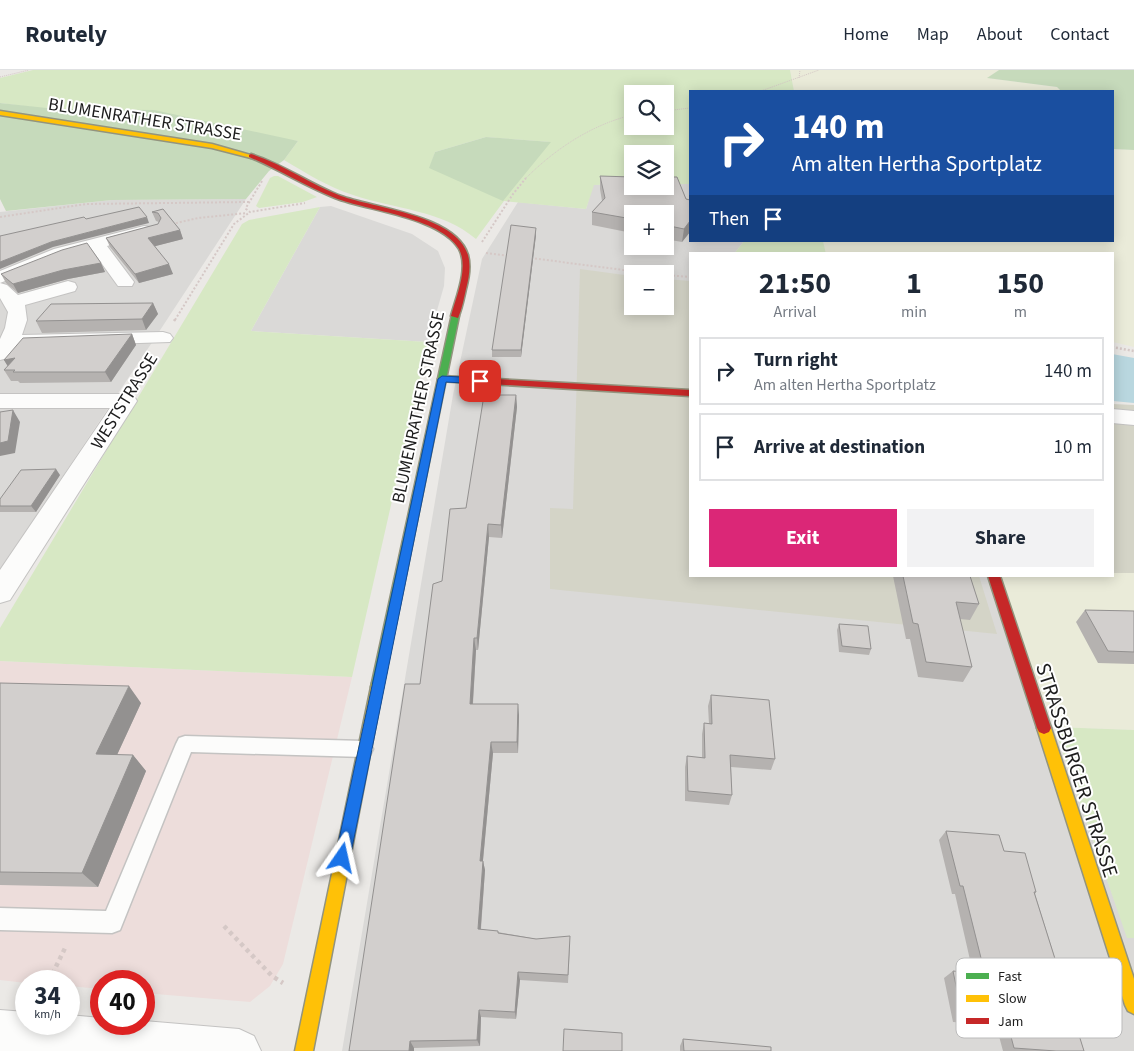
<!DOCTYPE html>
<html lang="en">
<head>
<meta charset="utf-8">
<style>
	:root { --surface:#fff; --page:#f2f2f3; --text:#1f2937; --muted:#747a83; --line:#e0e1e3; --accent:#db2777 }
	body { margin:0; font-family:"Source Sans 3",sans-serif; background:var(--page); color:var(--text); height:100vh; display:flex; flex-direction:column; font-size:19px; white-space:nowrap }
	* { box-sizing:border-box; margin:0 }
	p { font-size:16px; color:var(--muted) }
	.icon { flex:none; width:28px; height:28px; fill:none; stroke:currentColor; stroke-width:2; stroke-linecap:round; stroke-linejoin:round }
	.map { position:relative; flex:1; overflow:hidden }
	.sheet { position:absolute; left:689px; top:182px; width:425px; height:325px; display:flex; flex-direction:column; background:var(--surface); border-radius:0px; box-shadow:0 2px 12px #0003 }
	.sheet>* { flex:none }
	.banner { position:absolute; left:689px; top:20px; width:425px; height:152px; border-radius:0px; box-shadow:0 2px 12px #0003; background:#1a4fa0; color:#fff; overflow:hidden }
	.fabs { position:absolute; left:624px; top:15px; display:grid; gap:10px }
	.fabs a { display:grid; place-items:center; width:50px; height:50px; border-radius:0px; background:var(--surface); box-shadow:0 2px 12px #0003; font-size:25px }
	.speed { position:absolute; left:15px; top:900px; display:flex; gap:10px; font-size:25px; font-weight:700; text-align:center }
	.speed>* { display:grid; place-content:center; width:65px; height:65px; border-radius:50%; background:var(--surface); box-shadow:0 2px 12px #0003; line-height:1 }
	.speed small { font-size:12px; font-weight:400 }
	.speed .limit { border:8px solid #d22; background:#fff; color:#111 }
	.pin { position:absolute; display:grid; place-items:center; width:42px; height:42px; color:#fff; margin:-21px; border-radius:10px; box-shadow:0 2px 8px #0006 }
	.me { position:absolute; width:55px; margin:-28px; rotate:11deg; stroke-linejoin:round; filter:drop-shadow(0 0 4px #0008) }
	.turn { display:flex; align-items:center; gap:18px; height:105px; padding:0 20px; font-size:22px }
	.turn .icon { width:65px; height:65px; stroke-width:2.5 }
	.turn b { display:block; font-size:35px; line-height:42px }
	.then { display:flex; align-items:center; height:48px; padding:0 20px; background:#0003; gap:10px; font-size:19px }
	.eta { display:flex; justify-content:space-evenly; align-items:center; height:85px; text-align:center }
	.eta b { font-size:30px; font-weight:700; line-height:35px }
	.action { display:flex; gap:10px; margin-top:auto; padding:10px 20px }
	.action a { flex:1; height:58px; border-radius:0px; background:var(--accent); color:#fff; font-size:20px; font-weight:700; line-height:58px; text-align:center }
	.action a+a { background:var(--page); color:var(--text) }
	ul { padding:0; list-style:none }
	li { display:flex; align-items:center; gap:15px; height:68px; margin:0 10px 8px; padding:0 10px; border:2px solid var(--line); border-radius:0px }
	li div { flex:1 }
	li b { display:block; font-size:19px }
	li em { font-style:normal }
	header { display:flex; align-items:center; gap:30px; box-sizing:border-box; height:70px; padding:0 25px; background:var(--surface); border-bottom:1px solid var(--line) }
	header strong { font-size:24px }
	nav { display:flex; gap:28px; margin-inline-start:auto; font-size:18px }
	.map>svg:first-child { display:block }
	.residential { fill:#dad9d7; fill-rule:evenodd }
	.commercial { fill:#eddddb }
	.construction { fill:#d4d4c7 }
	.farmland { fill:#eaebd9 }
	.grass { fill:#d7e8c4; fill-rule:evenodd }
	.forest { fill:#c6dabb }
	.water { fill:#b9d7df }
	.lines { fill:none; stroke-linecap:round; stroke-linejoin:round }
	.lane-casing { stroke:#c4c3c2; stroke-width:3 }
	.street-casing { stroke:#c4c3c2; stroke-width:2 }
	.fast-casing { stroke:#93947e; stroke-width:3 }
	.slow-casing { stroke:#93947e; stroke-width:3 }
	.jam-casing { stroke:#93947e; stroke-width:3 }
	.path-far3 { stroke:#d5c8c6; stroke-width:1; stroke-dasharray:1 1; stroke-linecap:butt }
	.path-far2 { stroke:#d5c8c6; stroke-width:2; stroke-dasharray:2 2; stroke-linecap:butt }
	.path-far1 { stroke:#d5c8c6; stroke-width:2.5; stroke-dasharray:2 2; stroke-linecap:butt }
	.path { stroke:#d5c8c6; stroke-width:4.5; stroke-dasharray:4 4; stroke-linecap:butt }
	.lane { fill:#fcfcfb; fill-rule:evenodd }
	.street { fill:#fcfcfb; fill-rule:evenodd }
	.fast { fill:#4caf50; fill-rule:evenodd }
	.slow { fill:#ffc107; fill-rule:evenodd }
	.jam { fill:#c62828; fill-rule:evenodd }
	.wall { fill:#b5b2b0 }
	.shaded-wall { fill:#939190 }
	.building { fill:#d2cfcd; stroke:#939190 }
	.route { fill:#1a73e8; stroke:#114b97 }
	.labels { text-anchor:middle; stroke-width:4; stroke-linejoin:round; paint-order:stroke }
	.street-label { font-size:18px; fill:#1d1d1d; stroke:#fff }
	.near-street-label { font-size:21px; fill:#1d1d1d; stroke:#fff }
	.key { fill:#fff; stroke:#bbb; stroke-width:1 }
	.key-label { font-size:14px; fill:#1d1d1d }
</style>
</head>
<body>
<header>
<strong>Routely</strong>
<nav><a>Home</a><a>Map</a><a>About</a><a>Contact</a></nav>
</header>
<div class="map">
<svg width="1134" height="981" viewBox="0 0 1134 981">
	<rect width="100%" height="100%" fill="#ebe9e6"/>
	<path class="residential" d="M632,114V116H665V114H690V171H744L734,184H690V506H999L1128,868H1134V981H342L453,325L482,189L518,132L586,139L593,115ZM632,144H665V176H632ZM632,204H665V236H632Z
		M246,129L151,274L0,500V142L112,130Z
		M331,136L412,164L438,181L445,198L444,216L428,272L251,261L320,137Z"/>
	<path class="commercial" d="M0,591L352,607L283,894L270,916L250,932L144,923V911H101V919L69,916V911L26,913L0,910Z"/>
	<path class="construction" d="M580,199L632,206V236H665V209L690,211V506H979L997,564L550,519V438L573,439Z
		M1112,334L1134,335V504H1113Z"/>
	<path class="farmland" d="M790,0H999L988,8L1057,17L1061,21H794Z
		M1113,79L1134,80V277L1113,272L1112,184H826L823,171H1112Z
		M1113,503H1134V660L1054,657L999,506H1112Z"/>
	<path class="grass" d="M33,0H790L794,21H690V114H665V84H632V114L594,115L586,139L504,131L476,169C442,140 394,139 353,125C328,117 306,103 284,90L298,71L0,33V8ZM632,24H665V56H632ZM486,67L550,72L430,98L435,82Z
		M274,106H278L317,127L303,132L259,138L256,136L270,108Z
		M320,137L251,261L428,272L352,607L0,591V558L242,154L249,150Z
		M744,171H823L826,184H734Z
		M1054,657L1134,660V868H1127Z"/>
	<path class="forest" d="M999,0H1134V80L1113,79L1112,21H1061L1057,17L987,8Z
		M0,33L56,39L154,40L298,71L284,90L269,101L246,129L112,130L6,141L0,129Z
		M486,67L551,72L503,131L429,98L435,82Z"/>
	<path class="water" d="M1112,284L1134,288V333L1113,331Z"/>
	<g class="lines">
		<g class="lane-casing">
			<path id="lane" d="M185,666L364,671L370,673L373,679L370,685L364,687L191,682L120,860L112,863L0,860V838L106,841L176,674L179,668Z"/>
		</g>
		<g class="street-casing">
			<path id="street" d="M144,156L150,157L152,161L150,165L107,176L134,212L132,216H118L92,180L66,187L0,213L7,215L18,225L68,211L75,213L77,217L75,221L25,235L27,250L22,265L163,262L170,264L173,268L170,272L16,277L8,288L0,290V269L5,258L8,242L0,228V201L54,179Z
				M0,324H126L134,326L137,331L10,530L0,533V500L110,338H0Z
				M1112,339L1134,341V355L1112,353Z
				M0,940L26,942V954H69V945L101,948V954H144V951L239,959L254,966L261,981H0Z"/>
		</g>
		<g class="fast-casing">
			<path id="fast" d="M452,244L459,246L383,617L382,621L377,622L372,621L371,617Z"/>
		</g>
		<g class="slow-casing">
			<path id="slow" d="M0,41L212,74L254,86L251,88L212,78L0,45Z
				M377,612L382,613L383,617L313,981H295L371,617L372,613Z
				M1044,652L1049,654L1051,658L1134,909V944L1128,941L1125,935L1037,658L1039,654Z"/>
		</g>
		<g class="jam-casing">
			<path id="jam" d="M251,84C283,94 310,114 341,126C374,138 456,145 468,185C471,196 469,208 466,219C464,228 462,239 458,248L451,246C456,227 469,198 459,179C440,147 368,141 335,128C305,116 278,99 249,87V85Z
				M442,306L690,320V326L439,311L438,309Z
				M988,506H1000L1051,658L1049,662L1044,664L1039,662L1037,658Z"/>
		</g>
		<path class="path-far3" d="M0,7L29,0
			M799,8L800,0
			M761,21L819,0
			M665,41L690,38
			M525,109C555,79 591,55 632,45"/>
		<path class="path-far2" d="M262,111L247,136L246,139L250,142L305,133
			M0,147L86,134L249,132
			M172,154L198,148L247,143
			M482,172L513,124L526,108
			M486,183L509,186
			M531,188L654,204
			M665,205L690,207
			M175,250L234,154L250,142"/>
		<path class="path-far1" d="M174,251L176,248
			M1112,277L1134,281
			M137,313L152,286"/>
		<path class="path" d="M224,856L272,906L283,913
			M49,911L66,876"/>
		<use href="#lane" class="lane"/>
		<use href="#street" class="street"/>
		<use href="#fast" class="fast"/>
		<use href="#slow" class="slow"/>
		<use href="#jam" class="jam"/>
	</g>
	<path class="wall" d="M600,106L690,130V162L682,172L665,169V144H632V163L592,155V142L602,131L600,119Z
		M163,139L180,160L183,169L155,176L173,204L139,213L110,177L106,168L158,154L159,152L156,151L152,142Z
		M536,158V165L521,287H492V280Z
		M101,193L105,202L68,209L18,223L6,213L1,204Z
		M153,233L158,244L146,260L42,263L36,251Z
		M132,264L136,275L111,312L20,313L18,311H11L4,300L8,296L4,290Z
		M516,325L517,337L502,468L489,467L478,580H476L473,634L519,645L518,683H493L483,791L485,800L481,859L570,875L568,913L520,910L516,949L481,947L480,976L414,978V981H349L420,614L442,511L466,438Z
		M60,405L36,442H0V429Z
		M893,506H970L979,534L970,550L960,549L972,597L963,612L918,607L910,569H906Z
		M1085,540L1134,541V594L1098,593L1076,552Z
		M839,554L871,579L869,585L839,582L837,560Z
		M0,613L141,633L117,685H133L146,701L98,817L0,815Z
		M711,625L775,689L771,700L731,697L732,725L729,735L685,731V697L687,686L702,688V664L704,653L709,654L708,636Z
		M946,761L1004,781L1036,822L1035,824L1084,981H1003L996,955L953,952L944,908L953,901L973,903L955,824H952L939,770Z
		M683,969L771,981H680V976Z"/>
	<path class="shaded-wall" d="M147,147L149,153L53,177L0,199V192L51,172Z
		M690,151V162L682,172L684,159Z
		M536,158V165L521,287V280Z
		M180,160L183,169L152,177L148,168Z
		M101,193L105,202L68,209L18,223L13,214L63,200Z
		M169,194L173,204L139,213L135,204Z
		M153,233L158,244L146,260L142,249Z
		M132,264L136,275L111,312L105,302Z
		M15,288L10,300L4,290Z
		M516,325L517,337L502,468L501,455Z
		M13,340L20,352L15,383L0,386V373Z
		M56,399L60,405L36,442L31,436Z
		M488,454L489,467L478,580L477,568Z
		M474,568L476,580L472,645L470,634Z
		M129,616L141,633L110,700L96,684Z
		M518,634L519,645L518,683L517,672Z
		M491,672L493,683L482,800L480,791Z
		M133,685L146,701L98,817L82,803Z
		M483,791L485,800L480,868L478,859Z
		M518,902L520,910L516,949L515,942Z
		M479,940L481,947L480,976L477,970Z
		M410,971L414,978V981H409Z"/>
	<path class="building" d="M600,106L632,107V116H665V107H677L686,129L690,130V151L684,159L665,155V144H632V149L592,142L605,128Z
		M139,137L147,147L51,172L0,192V166L84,147L86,149Z
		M163,139L180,160L148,168L169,194L135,204L106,168L158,154L161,148L158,143L152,142Z
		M511,155L536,158L521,280H492Z
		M87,173L101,193L63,200L13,214L1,204L62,180Z
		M153,233L142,249L36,251L51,234Z
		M132,264L105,302H13L15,300H4L15,288L4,290L23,268Z
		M484,325H516L501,455L488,454L477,568H474L470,634H518L517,672H491L480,791H483L478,859L498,861V863L536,869L570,866L568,905L518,902L515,942L479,940L477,970L410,971L409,981H349L405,614H420L433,514L442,511L450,439L466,438Z
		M13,340L8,371L0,373V342Z
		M56,399L31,436H0V429L21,400Z
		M903,506H970L979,534L956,532L972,597L926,592L918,554L913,553Z
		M1085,540L1134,541V582L1108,581Z
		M839,554L868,556L871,579L842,576Z
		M0,613L129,616L96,684L133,685L82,803L0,802Z
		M711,625L769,630L775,689L730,685L732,725L688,721L687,686L705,688L704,653L712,654Z
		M946,761L999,765L1004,781L1025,783L1036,822H1034L1084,981H1056L1014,978L1006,948L962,945L953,901L985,904L963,816H960Z
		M564,959L622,963V981H563Z
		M683,969L771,977V981H684Z"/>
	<path class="route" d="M442,306L480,308L485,311L480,314L446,312L350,788L348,793L342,795L337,793L335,788L438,309Z"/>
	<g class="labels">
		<g class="street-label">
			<text transform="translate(145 49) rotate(9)" y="6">BLUMENRATHER STRASSE</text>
			<text transform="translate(124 331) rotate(-58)" y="6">WESTSTRASSE</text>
			<text transform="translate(418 337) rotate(-78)" y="6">BLUMENRATHER STRASSE</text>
		</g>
		<g class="near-street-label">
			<text transform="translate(1077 700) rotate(72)" y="7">STRASSBURGER STRASSE</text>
		</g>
	</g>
	<rect x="956" y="888" width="166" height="80" rx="8" class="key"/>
	<rect x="966" y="903" width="23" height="6" fill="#4caf50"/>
	<rect x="966" y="925" width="23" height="7" fill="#ffc107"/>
	<rect x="966" y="948" width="23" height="6" fill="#c62828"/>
	<g class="key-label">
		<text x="998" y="911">Fast</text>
		<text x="998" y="933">Slow</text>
		<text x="998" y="956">Jam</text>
	</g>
</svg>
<div class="fabs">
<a><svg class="icon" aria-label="search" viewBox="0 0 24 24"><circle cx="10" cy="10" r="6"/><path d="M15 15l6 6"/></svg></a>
<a><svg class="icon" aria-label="layers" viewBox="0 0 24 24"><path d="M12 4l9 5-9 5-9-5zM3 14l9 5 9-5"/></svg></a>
<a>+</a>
<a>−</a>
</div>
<div class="speed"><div>34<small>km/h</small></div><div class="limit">40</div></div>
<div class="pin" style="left:480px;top:311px;background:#d93025"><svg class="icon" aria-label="arrive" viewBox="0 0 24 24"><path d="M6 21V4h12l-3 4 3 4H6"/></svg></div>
<svg class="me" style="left:342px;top:788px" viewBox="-20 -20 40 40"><path d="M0-17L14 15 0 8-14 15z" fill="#1a73e8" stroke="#fff" stroke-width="4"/></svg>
<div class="banner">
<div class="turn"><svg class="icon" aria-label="right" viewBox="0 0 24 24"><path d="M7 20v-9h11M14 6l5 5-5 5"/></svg><div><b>140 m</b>Am alten Hertha Sportplatz</div></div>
<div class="then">Then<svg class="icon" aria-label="arrive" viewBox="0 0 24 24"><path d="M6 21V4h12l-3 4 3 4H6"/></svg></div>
</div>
<section class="sheet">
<div class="eta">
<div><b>21:50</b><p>Arrival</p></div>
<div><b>1</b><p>min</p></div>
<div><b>150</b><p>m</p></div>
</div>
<ul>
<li><svg class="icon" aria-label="right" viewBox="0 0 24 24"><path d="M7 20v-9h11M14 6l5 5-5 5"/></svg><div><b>Turn right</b><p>Am alten Hertha Sportplatz</p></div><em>140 m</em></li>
<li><svg class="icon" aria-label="arrive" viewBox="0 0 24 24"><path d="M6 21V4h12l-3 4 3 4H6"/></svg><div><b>Arrive at destination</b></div><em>10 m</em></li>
</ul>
<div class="action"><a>Exit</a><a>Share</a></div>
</section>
</div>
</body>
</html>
